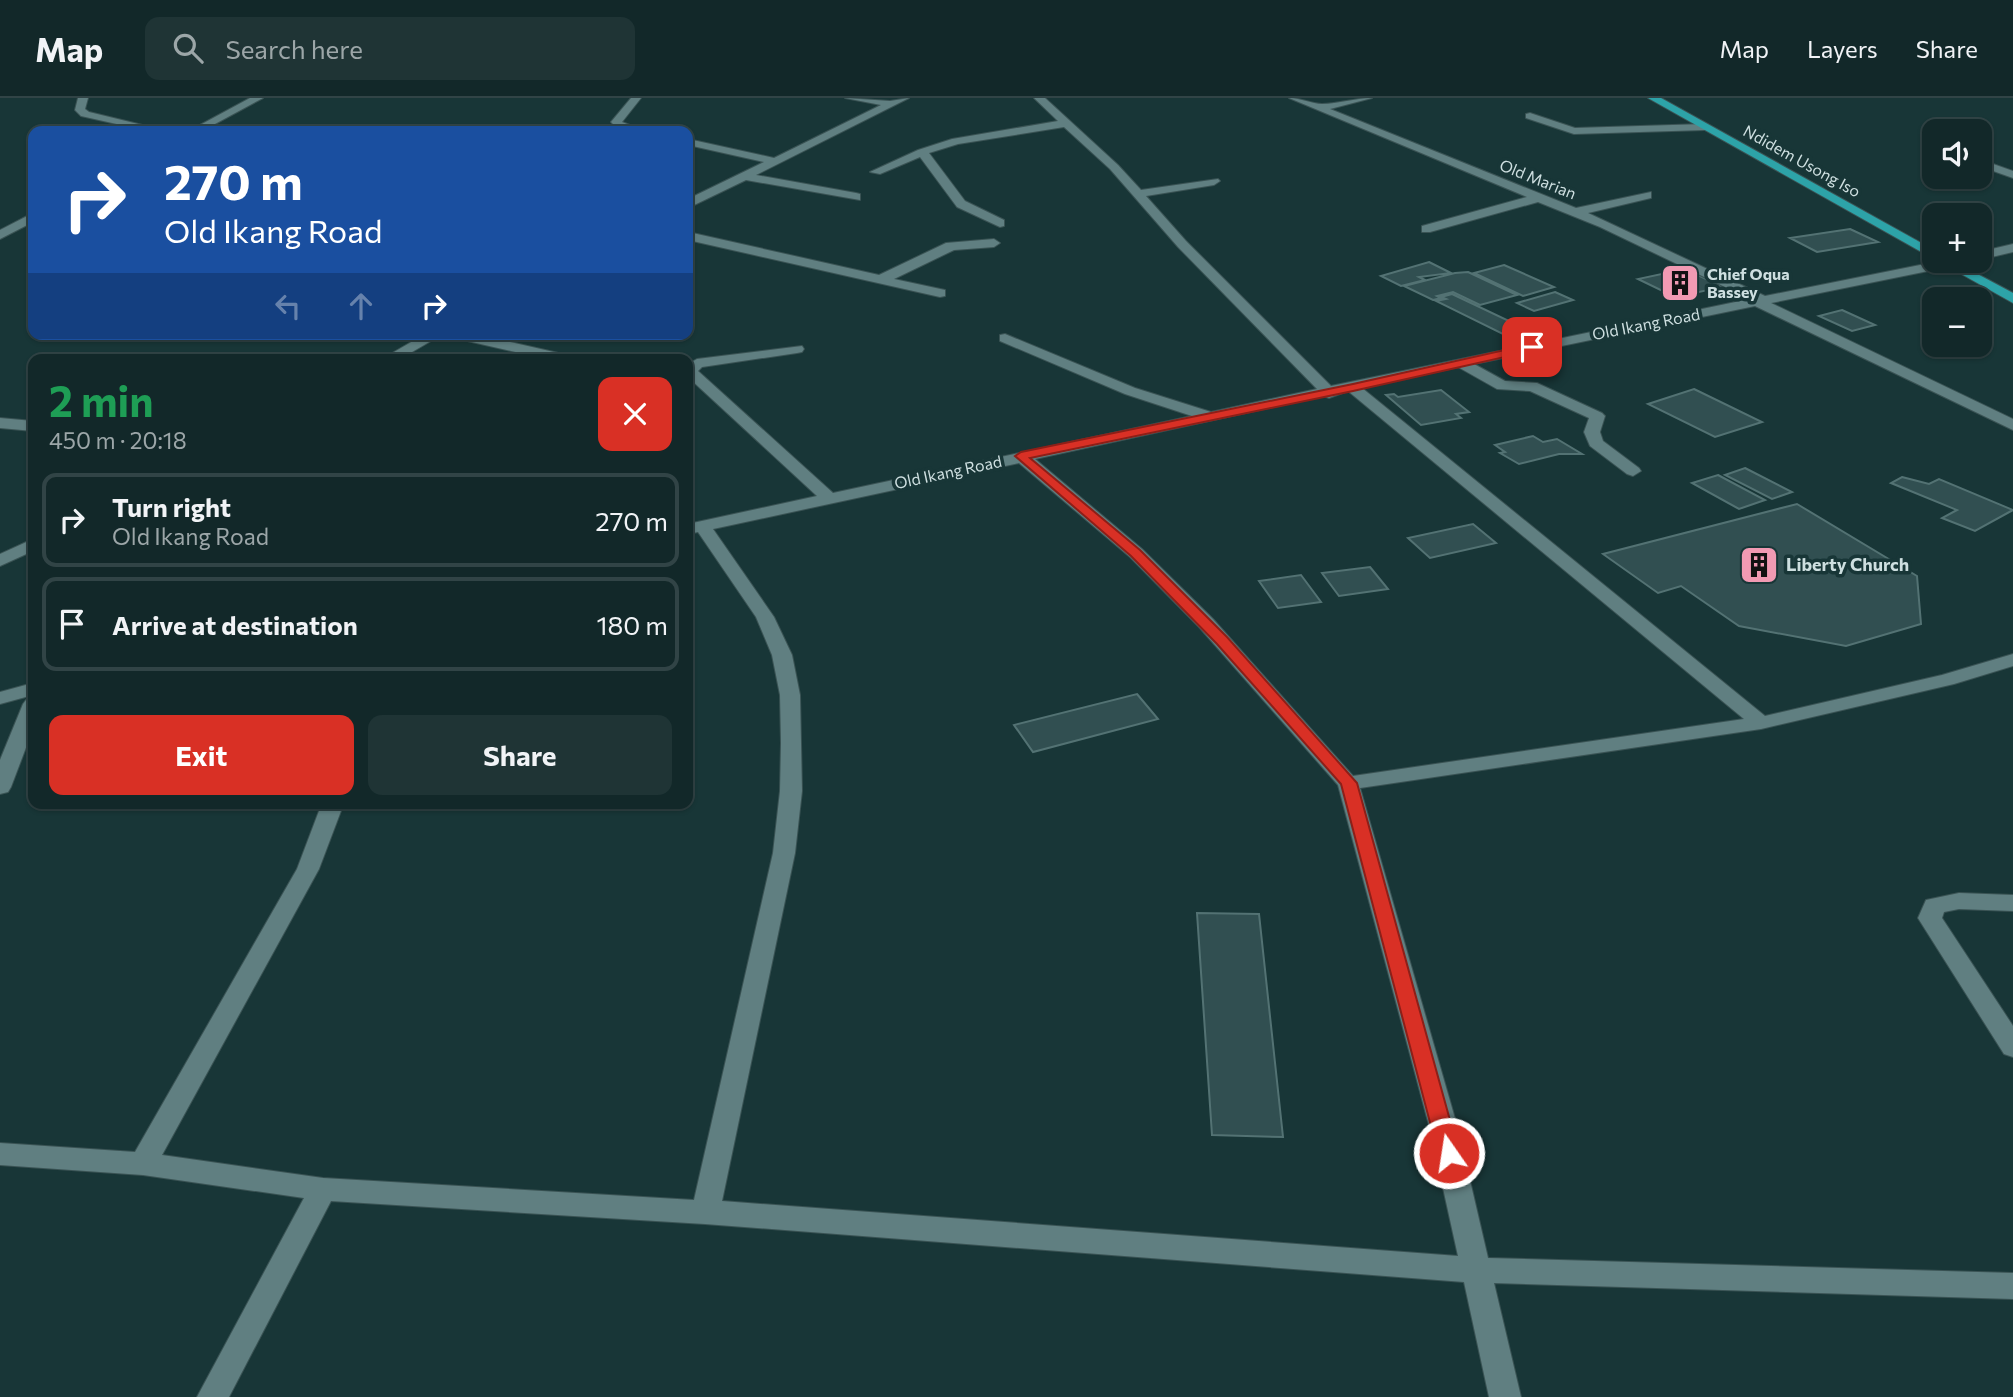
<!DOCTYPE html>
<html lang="en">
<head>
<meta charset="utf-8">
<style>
	:root { --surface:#122829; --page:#1f3435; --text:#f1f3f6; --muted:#9ca6a8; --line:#314446; --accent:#d93025 }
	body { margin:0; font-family:Commissioner,sans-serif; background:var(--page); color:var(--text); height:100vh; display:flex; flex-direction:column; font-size:26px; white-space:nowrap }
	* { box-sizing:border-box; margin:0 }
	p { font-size:23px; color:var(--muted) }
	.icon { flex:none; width:38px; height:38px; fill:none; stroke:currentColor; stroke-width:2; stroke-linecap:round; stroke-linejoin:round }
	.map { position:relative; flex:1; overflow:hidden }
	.sheet { position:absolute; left:28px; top:256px; width:665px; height:455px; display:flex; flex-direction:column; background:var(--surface); border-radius:14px; box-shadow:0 2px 5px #0004,0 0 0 2px var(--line) }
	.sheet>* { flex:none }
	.guide { position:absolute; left:28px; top:28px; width:665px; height:214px; border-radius:14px; box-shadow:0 2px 5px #0004,0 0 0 2px var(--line); background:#1a4fa0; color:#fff; overflow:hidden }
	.tools { position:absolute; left:1922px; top:21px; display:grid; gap:14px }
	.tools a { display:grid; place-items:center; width:70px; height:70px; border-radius:14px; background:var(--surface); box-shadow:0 2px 5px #0004,0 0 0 2px var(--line); font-size:35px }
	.pin { position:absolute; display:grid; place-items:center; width:60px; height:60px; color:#fff; margin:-30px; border-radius:14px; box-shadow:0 4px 10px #0006 }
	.me { position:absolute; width:77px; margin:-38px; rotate:347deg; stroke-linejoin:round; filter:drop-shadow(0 0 5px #0008) }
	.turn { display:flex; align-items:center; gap:24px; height:147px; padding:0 21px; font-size:32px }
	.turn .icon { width:91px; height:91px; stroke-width:2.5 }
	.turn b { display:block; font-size:49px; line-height:60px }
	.lanes { display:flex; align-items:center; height:66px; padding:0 21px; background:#0003; justify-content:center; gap:35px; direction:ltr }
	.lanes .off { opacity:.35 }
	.round { display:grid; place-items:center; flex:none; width:74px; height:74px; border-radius:14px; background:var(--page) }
	.headline { display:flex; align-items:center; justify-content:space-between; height:119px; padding:0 21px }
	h1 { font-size:42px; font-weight:700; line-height:52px; color:#1e9e55 }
	.button { display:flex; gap:14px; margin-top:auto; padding:14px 21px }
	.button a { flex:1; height:80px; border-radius:14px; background:var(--accent); color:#fff; font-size:28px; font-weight:700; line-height:80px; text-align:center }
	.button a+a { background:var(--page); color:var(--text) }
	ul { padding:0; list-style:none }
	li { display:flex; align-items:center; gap:21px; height:94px; margin:0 14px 10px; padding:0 7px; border:4px solid var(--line); border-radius:14px }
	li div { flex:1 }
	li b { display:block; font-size:26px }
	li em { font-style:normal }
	header { display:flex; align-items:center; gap:42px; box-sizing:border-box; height:98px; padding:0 35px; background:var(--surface); border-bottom:2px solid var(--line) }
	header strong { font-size:33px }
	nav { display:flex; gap:38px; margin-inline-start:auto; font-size:24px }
	.search { width:490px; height:63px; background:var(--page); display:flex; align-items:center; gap:18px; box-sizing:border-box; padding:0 24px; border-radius:14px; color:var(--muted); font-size:26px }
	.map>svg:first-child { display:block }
	.building { fill:#314f51; stroke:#537273; stroke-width:2 }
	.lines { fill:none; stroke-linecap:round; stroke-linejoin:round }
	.minor-casing { stroke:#3a5354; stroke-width:2 }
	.highway-casing { stroke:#3a5354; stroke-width:2 }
	.minor { fill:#607f81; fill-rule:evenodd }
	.highway { fill:#2da3a8; fill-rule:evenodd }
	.route { fill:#d93025; stroke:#8d1f18; stroke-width:2 }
	.labels { text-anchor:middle; stroke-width:7; stroke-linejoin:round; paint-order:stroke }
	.far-street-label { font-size:16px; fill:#cedfe0; stroke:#183637 }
	.far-poi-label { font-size:16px; font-weight:bold; fill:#cedfe0; stroke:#183637; text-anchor:start }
	.poi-label { font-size:18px; font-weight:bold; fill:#cedfe0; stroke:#183637; text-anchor:start }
</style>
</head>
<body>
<header>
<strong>Map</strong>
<div class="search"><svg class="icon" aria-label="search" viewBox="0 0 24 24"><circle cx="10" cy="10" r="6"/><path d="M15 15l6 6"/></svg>Search here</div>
<nav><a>Map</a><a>Layers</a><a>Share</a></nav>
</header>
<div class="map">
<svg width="2013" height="1299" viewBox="0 0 2013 1299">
	<rect width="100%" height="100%" fill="#183637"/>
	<path class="building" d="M1850,131L1878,144L1817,154L1790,140Z
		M1429,164L1451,175L1419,179L1425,182L1401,188L1381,178Z
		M1504,167L1554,189L1523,198L1474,175Z
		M1685,171L1723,189L1675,199L1638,181Z
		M1468,174L1517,197L1480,207L1453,194L1437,198L1441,200L1433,202L1404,188L1455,175Z
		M1555,194L1573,202L1534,213L1517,205Z
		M1452,196L1534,235L1513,241L1436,203L1446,201L1441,199Z
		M1842,212L1875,227L1852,233L1819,218Z
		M1694,291L1762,324L1715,339L1648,306Z
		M1441,292L1469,314L1456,316L1461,320L1421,327L1386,297L1394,296L1398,299Z
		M1533,338L1543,344L1557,341L1582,356H1559L1519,366L1500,355L1505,354L1495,347Z
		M1745,370L1792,394L1772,401L1725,377Z
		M1718,377L1765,402L1739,411L1692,385Z
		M1902,379L1929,386L1939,381L2013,412L1975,433L1942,420L1957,412L1891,385Z
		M1797,406L1917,478L1921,526L1846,548L1739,528L1681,488L1658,495L1603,456Z
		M1473,426L1496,445L1430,460L1408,440Z
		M1370,469L1388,491L1339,498L1322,475Z
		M1301,477L1321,504L1278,510L1259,483Z
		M1137,596L1158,621L1033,654L1014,627Z
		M1197,815L1259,816L1283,1039L1212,1037Z"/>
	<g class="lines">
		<g class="minor-casing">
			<path id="minor" d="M78,0H88L85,11L89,14L167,33H148L81,18L75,12Z
				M250,0H263L202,33H189Z
				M631,0H641L622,24L645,33L618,31L611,24Z
				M845,0L890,3L909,0L756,77L856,95L860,96V102L746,82L688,110V101L764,64L688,47V41L774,60L881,7Z
				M1034,0H1045L1118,67L1141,92L1218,81L1220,83L1214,87L1146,98L1186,143L1331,288L1750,201L1600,129L1538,104L1430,134H1422V128L1527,99L1289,0C1301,0 1312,6 1322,6C1338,6 1355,0 1372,0L1330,11L1576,110L1651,94V100L1588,115L1765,198L1940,163H1953V168L1948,169L1771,205L2013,321V332L1755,208L1474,266L1505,283L1537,285L1602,315L1605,318L1600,334L1603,343L1639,370L1641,373L1633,378L1627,376L1590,348L1584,334L1589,320L1530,293L1497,291L1458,269L1362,290L1765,618L1942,577L2013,556V568L1954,586L1761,631L1360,690L1458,1031L1488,1160L2013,1175V1201L1494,1185L1521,1299H1489L1464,1184L705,1126L331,1103L229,1299H197L304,1100L143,1077L0,1067V1045L135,1054L297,771L322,705H344L319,771L162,1057L323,1080L694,1102L773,755L780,693L781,645L780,597L772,557L756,519L698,434L688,436V426L817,398L688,279V266L697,261L802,248L804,251L802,254L797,255L702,269L698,273L833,395L1192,318L1125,296L1000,243V237L1005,236L1135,290L1211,314L1317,291L1178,149L1110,71L1064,29L958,46L929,55L965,103L1004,122V128L1000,129L957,109L920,59L880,76L870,74L918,52L952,41L1058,23ZM1348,293L1744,621L1353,678L1213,521L1142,451L1035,361L1324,298L1329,300ZM1019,365L1130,459L1199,529L1338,687L1430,1031L1458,1158L722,1103L795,755L802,693L800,597L792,557L774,519L713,431Z
				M1530,15L1575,30L1705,26L1710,29L1705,32L1574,36L1526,20V16Z
				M1979,61L2013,73V80L1979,68Z
				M33,115V124L0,141V132Z
				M688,134L879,177L946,145L994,141L1000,145L994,149L954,152L894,181L945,192V198L940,199L688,142Z
				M2013,146V154L1979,162V154Z
				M425,236H443L400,261H382Z
				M448,236H475L567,257L574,261H546L450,239Z
				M0,320L33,323V333L0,330Z
				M33,441V453L0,468V456Z
				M33,585V597L0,606V594Z
				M33,600V631L11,689L8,694L0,696V662L23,606L26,602Z
				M1959,795L2013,797V813L1959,811L1944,814L1942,820L2013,928V959L2004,956L1918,820L1926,802Z"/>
		</g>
		<g class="highway-casing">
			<path id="highway" d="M1648,0H1661L1934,152V161Z
				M1938,163H1953L2013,195V205Z"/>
		</g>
		<use href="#minor" class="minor"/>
		<use href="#highway" class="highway"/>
	</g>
	<path class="route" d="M1532,246L1536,247V252L1353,293L1030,360L1140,452L1227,539L1357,685L1459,1055L1456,1061L1449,1063L1441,1061L1438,1055L1341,686L1217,546L1131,458L1015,358L1021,354L1353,286Z"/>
	<defs>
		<g id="building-square" transform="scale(2.0125)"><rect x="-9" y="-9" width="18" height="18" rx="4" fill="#f19ab3" stroke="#183637"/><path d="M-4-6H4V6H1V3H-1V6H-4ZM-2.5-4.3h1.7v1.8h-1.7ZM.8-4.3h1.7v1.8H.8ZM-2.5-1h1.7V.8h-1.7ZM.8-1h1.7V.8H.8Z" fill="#111"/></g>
	</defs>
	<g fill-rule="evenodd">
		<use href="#building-square" x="1680" y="185"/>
		<use href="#building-square" x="1759" y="467"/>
	</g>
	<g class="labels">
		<g class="far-street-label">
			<text transform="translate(1802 63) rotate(29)" y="6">Ndidem Usong Iso</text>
			<text transform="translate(1538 81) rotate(22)" y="6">Old Marian</text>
			<text transform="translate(1646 226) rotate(-11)" y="6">Old Ikang Road</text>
			<text transform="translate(948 374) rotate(-12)" y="6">Old Ikang Road</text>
		</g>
		<g class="far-poi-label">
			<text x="1707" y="182">Chief Oqua<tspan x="1707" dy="18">Bassey</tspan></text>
		</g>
		<g class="poi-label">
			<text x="1786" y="473">Liberty Church</text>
		</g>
	</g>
</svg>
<div class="tools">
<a><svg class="icon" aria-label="sound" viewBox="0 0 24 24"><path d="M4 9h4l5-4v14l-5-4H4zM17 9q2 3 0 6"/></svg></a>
<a>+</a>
<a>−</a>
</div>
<div class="pin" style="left:1532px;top:249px;background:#d93025"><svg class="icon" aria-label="arrive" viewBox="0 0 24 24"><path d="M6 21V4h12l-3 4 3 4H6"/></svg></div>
<svg class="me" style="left:1449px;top:1055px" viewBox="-20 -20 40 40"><circle r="17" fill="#d93025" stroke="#fff" stroke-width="3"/><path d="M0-11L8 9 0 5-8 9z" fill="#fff"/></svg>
<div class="guide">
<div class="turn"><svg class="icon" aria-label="right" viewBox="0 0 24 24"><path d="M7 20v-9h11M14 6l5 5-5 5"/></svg><div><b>270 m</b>Old Ikang Road</div></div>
<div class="lanes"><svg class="icon off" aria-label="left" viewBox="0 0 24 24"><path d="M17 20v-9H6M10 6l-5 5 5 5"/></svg><svg class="icon off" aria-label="ahead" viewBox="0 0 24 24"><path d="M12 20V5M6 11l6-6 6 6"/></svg><svg class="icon" aria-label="right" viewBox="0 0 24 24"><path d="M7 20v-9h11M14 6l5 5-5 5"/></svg></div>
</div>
<section class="sheet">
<div class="headline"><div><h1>2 min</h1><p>450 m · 20:18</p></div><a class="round" style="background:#d93025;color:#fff"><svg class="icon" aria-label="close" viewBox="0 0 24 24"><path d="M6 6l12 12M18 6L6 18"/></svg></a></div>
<ul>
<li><svg class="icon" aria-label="right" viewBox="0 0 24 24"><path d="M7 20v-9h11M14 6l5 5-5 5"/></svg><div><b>Turn right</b><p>Old Ikang Road</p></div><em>270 m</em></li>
<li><svg class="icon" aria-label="arrive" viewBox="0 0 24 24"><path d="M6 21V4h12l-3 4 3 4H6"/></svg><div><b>Arrive at destination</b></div><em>180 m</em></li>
</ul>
<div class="button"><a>Exit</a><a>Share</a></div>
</section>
</div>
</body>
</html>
